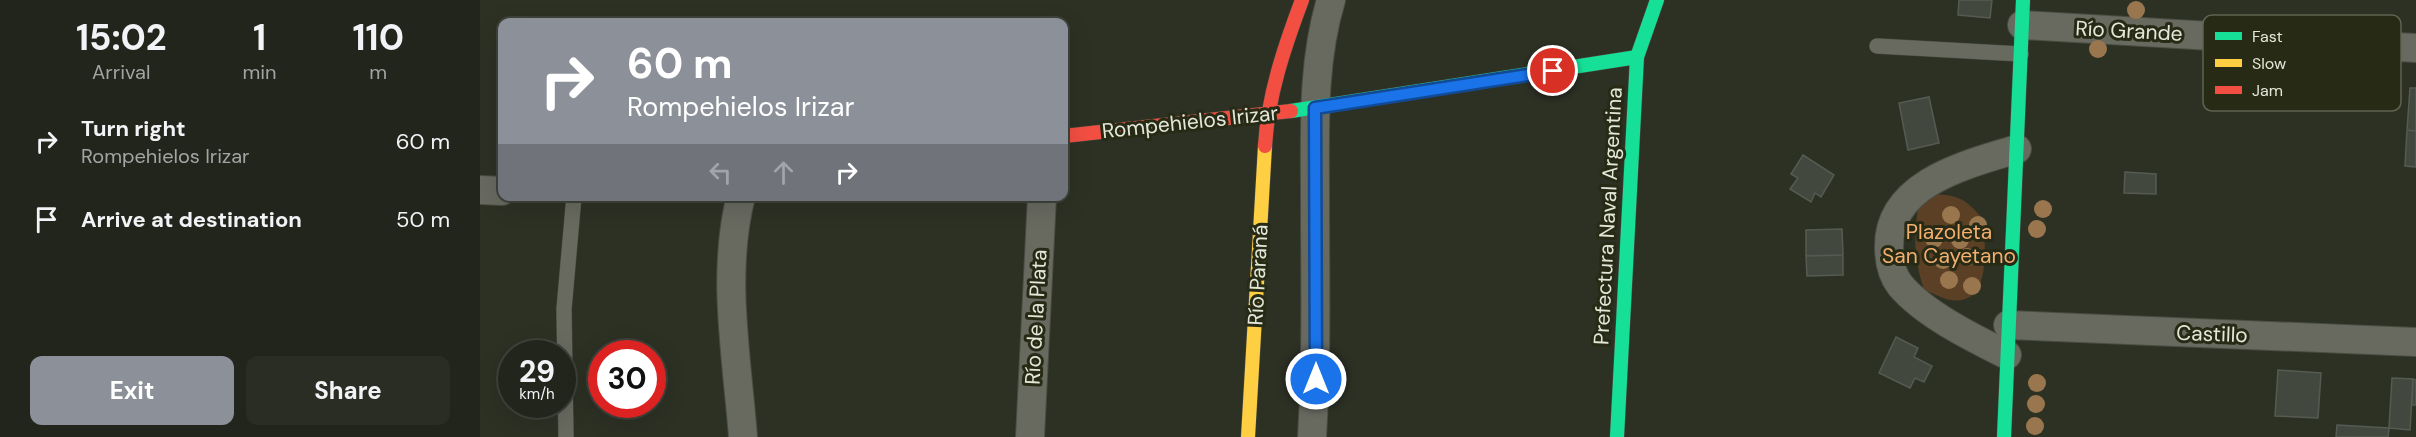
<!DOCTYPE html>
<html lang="en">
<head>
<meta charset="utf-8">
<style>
	:root { --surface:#22251b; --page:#2a2d24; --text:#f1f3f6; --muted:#a2a5a3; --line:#3f423a; --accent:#8c9099 }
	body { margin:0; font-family:"DM Sans",sans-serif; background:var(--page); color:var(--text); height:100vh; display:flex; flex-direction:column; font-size:22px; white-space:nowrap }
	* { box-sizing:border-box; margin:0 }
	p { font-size:20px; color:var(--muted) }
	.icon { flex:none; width:33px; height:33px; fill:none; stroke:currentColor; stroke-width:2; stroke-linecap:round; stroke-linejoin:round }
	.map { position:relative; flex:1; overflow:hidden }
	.side { display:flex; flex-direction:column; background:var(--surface); width:480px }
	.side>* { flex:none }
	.hud { position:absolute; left:18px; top:18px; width:570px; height:183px; border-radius:12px; box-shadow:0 6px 24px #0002,0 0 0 2px var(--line); background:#8c9099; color:#fff; overflow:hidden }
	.speed { position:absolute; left:18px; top:340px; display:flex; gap:12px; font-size:30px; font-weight:700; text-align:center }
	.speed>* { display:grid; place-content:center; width:78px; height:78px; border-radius:50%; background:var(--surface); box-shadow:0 6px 24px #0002,0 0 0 2px var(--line); line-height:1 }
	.speed small { font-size:15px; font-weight:400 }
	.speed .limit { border:9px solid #d22; background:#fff; color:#111 }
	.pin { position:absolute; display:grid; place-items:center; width:51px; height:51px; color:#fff; margin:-26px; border:3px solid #fff; border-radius:50%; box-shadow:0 2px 6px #0007 }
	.me { position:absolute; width:66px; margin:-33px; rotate:0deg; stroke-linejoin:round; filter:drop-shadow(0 0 4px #0008) }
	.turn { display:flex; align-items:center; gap:21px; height:126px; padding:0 30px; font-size:27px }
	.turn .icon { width:78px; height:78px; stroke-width:2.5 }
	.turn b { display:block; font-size:42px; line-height:51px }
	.lanes { display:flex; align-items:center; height:57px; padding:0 30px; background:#0003; justify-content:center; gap:30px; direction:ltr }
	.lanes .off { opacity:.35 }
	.eta { display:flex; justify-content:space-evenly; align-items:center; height:102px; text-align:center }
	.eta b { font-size:36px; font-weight:700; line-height:42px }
	.primary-button { display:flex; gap:12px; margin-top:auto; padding:12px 30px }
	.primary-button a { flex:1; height:69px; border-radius:12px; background:var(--accent); color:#fff; font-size:24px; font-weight:700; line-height:69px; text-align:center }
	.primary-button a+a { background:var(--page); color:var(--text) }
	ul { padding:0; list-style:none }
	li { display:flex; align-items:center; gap:18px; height:78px; padding:0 30px }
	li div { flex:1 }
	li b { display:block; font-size:22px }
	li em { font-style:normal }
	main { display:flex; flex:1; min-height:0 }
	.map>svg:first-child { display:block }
	.green { fill:#5b4025 }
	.building { fill:#43483f; stroke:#555b52; stroke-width:1.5 }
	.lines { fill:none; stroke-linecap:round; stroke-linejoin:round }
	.lane-casing { stroke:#4a4d42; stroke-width:16 }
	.street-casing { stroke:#4a4d42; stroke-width:30 }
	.fast-casing { stroke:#4a4d42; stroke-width:15 }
	.slow-casing { stroke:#4a4d42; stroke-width:15 }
	.jam-casing { stroke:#4a4d42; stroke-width:15 }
	.lane { stroke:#686a60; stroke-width:15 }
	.street { stroke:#686a60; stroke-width:28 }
	.fast { stroke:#16e098; stroke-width:14 }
	.slow { stroke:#ffcf43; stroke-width:14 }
	.jam { stroke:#f24e42; stroke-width:14 }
	.tree { fill:#99764e }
	.route-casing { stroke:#114b97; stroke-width:15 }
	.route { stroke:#1a73e8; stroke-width:10 }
	.labels { text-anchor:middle; stroke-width:6; stroke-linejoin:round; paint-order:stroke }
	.street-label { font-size:21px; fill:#e3e7d9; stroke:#272b15 }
	.park-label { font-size:21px; fill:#f2af70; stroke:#272b15 }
	.key { fill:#272b15; stroke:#5f6350; stroke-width:1.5 }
	.key-label { font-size:16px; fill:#e3e7d9 }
</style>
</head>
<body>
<main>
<section class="side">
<div class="eta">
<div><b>15:02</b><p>Arrival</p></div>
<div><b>1</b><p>min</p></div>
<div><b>110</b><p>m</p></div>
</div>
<ul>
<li><svg class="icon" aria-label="right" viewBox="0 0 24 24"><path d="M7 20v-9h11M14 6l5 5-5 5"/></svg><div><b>Turn right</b><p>Rompehielos Irizar</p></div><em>60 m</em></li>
<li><svg class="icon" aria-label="arrive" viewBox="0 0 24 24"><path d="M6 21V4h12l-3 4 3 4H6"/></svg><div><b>Arrive at destination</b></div><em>50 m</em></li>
</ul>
<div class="primary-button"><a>Exit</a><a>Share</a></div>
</section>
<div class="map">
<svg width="1936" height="437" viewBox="0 0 1936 437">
	<rect width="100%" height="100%" fill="#2d3124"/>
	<path class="green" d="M1454,194C1481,195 1487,201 1504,220C1504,245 1513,306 1471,300C1463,299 1453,293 1444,290C1434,259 1433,235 1439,204Z"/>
	<path class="building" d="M1479,0H1512L1510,18L1478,15Z
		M1930,88H1936V131L1927,130Z
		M1449,97L1459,143L1428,150L1419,103Z
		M1927,130L1936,131V167L1925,166Z
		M1323,155L1354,175L1341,197L1335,193L1331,202L1310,189L1318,178L1311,174Z
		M1645,172L1676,174V194L1644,193Z
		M1362,229L1363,255L1326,256V230Z
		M1363,255V275L1327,276L1326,256Z
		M1416,337L1438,348L1434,357L1452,366L1444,382L1435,378L1430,388L1399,373Z
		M1798,370L1841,373L1838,418L1795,416Z
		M1912,378L1933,379L1930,430L1909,428Z
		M1933,379L1936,380V405H1932Z
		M1857,425L1909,428L1908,437H1856Z"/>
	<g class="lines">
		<g class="lane-casing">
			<path id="lane" d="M1397,46L1541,54
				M86,437L84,309L94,196"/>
		</g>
		<g class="street-casing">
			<path id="street" d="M1542,25L1936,48
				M0,190L22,191
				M261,196C241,274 257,358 263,437
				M1528,325L1936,342
				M1527,355C1493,338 1444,314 1420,285C1412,275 1409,259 1409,246C1409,182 1489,164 1537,149
				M550,437L562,196
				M832,437C837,356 835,276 835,195C835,129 832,63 851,0"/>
		</g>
		<g class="fast-casing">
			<path id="fast" d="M811,111L1157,57
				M1137,437L1157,57L1177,0
				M1524,437L1543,0"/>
		</g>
		<g class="slow-casing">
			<path id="slow" d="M768,437L785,146"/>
		</g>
		<g class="jam-casing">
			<path id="jam" d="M584,136L811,111
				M785,146C788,95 804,48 822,0"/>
		</g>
		<use href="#lane" class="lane"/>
		<use href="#street" class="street"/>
		<use href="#fast" class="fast"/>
		<use href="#slow" class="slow"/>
		<use href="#jam" class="jam"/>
	</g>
	<g class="tree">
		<circle cx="1656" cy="10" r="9"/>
		<circle cx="1618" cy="49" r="9"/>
		<circle cx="1563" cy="209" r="9"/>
		<circle cx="1471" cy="215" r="9"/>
		<circle cx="1498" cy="225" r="9"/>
		<circle cx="1557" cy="229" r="9"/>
		<circle cx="1454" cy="239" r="9"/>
		<circle cx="1480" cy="240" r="9"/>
		<circle cx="1487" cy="257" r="9"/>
		<circle cx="1463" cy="260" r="9"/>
		<circle cx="1469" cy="280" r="9"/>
		<circle cx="1492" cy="286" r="9"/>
		<circle cx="1557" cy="383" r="9"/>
		<circle cx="1556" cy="404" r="9"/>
		<circle cx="1555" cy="426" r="9"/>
	</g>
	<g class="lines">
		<g class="route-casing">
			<path id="route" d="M836,379L835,108L1073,71"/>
		</g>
		<use href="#route" class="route"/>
	</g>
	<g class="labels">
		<g class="street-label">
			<text transform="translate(1649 31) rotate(3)" y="7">Río Grande</text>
			<text transform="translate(710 122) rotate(-6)" y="7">Rompehielos Irizar</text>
			<text transform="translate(1128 216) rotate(-87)" y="7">Prefectura Naval Argentina</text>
			<text transform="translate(778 275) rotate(-87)" y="7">Río Paraná</text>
			<text transform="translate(556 317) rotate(-87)" y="7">Río de la Plata</text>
			<text transform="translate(1732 334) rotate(2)" y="7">Castillo</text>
		</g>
		<g class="park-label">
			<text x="1469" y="239">Plazoleta<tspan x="1469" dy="24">San Cayetano</tspan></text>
		</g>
	</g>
	<rect x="1723" y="15" width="198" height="96" rx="9" class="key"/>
	<rect x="1735" y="32" width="27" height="8" fill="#16e098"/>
	<rect x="1735" y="59" width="27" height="8" fill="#ffcf43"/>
	<rect x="1735" y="86" width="27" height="8" fill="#f24e42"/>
	<g class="key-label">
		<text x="1772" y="42">Fast</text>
		<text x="1772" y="69">Slow</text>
		<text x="1772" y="96">Jam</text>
	</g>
</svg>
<div class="speed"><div>29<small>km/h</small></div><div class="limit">30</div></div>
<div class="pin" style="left:1073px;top:71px;background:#d93025"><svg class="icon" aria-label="arrive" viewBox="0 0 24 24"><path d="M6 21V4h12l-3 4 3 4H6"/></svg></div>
<svg class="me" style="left:836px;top:379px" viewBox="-20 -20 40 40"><circle r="17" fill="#1a73e8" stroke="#fff" stroke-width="3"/><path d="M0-11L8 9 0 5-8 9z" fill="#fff"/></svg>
<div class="hud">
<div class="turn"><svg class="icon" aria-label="right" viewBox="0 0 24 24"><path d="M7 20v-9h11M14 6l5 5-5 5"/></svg><div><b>60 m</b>Rompehielos Irizar</div></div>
<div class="lanes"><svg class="icon off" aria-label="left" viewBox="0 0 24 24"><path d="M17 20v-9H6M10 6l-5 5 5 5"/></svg><svg class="icon off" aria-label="ahead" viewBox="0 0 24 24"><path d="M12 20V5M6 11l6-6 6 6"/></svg><svg class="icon" aria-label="right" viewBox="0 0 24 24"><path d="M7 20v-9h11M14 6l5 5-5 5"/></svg></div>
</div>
</div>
</main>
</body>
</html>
